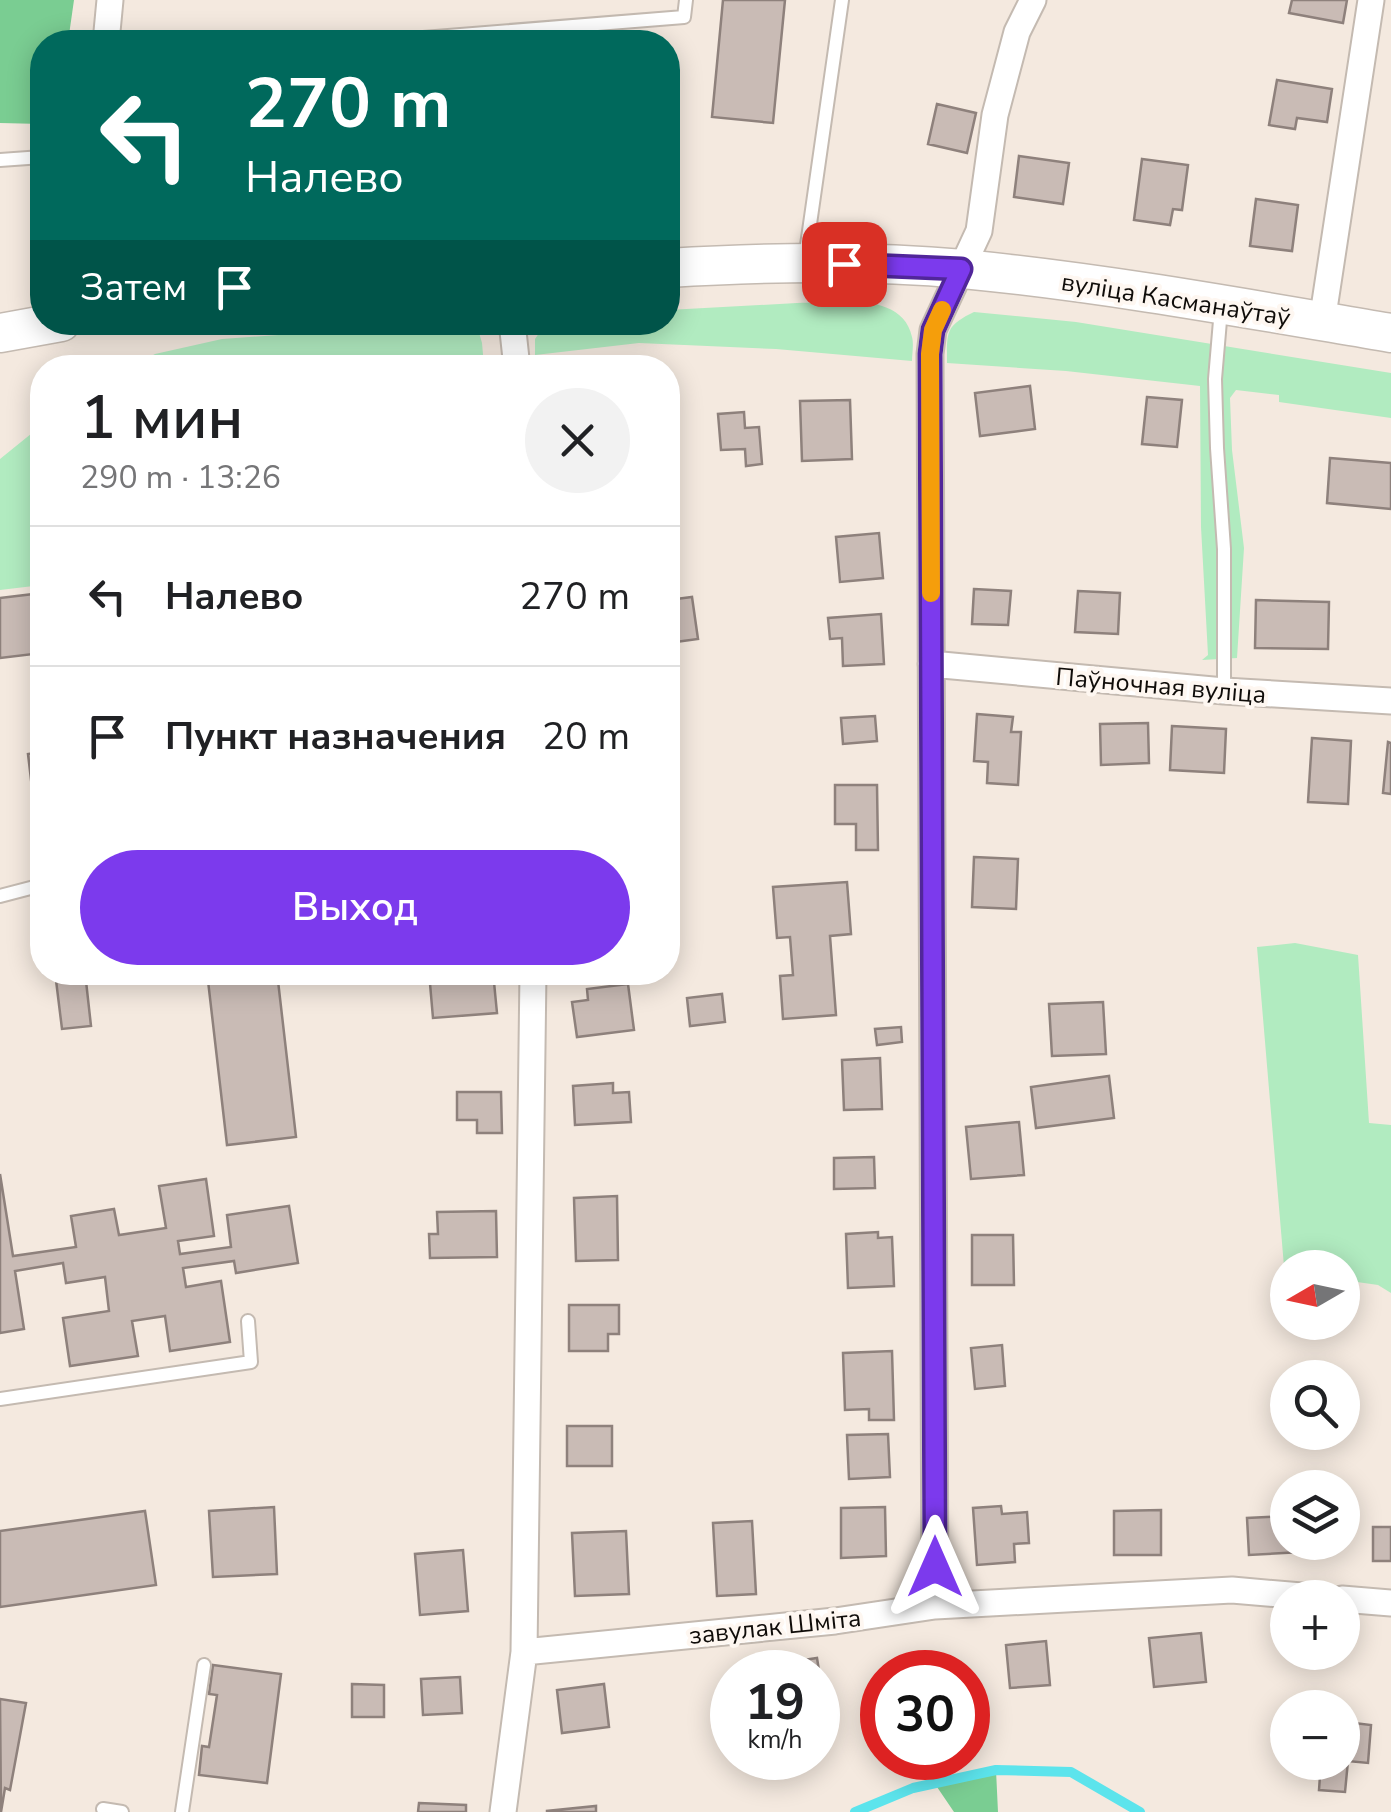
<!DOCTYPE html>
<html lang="ru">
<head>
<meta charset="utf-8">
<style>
	:root { --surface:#fff; --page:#f2f2f2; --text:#202124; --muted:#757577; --line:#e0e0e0; --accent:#7c3aed }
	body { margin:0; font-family:"Nunito Sans",sans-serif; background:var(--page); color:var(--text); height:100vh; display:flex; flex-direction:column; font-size:38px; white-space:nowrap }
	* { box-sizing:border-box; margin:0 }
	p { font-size:32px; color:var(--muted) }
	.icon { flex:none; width:55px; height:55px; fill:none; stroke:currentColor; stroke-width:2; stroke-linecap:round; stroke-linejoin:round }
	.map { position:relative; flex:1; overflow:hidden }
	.details { position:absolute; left:30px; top:355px; width:650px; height:630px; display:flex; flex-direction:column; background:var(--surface); border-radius:40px; box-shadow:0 5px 25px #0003 }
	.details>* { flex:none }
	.hud { position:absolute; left:30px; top:30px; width:650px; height:305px; border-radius:40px; box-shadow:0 5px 25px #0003; background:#00695c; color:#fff; overflow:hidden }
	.needle { width:65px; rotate:261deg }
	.fabs { position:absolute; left:1270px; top:1250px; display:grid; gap:20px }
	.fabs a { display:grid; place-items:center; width:90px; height:90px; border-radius:50%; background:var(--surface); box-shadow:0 5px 25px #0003; font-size:50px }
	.speed { position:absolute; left:710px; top:1650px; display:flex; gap:20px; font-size:50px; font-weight:700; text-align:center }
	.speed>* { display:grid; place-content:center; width:130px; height:130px; border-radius:50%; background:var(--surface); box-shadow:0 5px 25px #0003; line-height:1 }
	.speed small { font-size:25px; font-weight:400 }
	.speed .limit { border:15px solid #d22; background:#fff; color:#111 }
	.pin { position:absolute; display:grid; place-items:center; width:85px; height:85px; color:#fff; margin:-42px; border-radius:20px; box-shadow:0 5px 15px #0006 }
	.me { position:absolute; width:110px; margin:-55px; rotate:0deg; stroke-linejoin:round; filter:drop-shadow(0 0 8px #0008) }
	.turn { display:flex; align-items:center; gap:35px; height:210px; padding:0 50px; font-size:45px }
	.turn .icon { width:130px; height:130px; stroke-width:2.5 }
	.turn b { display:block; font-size:70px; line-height:85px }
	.then { display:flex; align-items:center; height:95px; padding:0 50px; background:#0003; gap:20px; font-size:38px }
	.round { display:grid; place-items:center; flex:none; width:105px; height:105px; border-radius:52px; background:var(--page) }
	.summary { display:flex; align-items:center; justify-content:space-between; height:170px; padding:0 50px }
	h1 { font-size:60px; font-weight:600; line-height:75px }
	.cta { display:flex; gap:20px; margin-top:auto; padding:20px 50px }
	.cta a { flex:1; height:115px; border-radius:60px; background:var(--accent); color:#fff; font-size:40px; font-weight:600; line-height:115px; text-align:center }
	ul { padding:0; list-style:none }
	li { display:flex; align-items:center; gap:30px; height:140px; padding:0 50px; border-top:2px solid var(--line) }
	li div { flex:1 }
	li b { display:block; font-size:38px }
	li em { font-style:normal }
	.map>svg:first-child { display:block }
	.green { fill:#b1ebc0 }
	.forest { fill:#7acd92 }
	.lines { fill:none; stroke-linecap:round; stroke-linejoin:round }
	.stream { stroke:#5ce4ec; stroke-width:10 }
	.building { fill:#c9bbb5; stroke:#8e817c; stroke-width:2.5 }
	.lane-casing { stroke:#c4bab1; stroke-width:16 }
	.street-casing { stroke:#c4bab1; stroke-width:29 }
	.secondary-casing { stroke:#c4bab1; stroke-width:41 }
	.lane { stroke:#fff; stroke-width:12 }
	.street { stroke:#fff; stroke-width:25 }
	.secondary { stroke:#fff; stroke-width:38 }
	.route-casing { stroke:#51269a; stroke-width:25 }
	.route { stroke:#7c3aed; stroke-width:18 }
	.slow { stroke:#f59e0b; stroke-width:18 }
	.labels { text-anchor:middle; stroke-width:8; stroke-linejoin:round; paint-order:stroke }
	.street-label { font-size:25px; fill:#0f0c09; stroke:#fef7f1 }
</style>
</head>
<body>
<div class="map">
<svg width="1391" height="1812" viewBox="0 0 1391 1812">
	<rect width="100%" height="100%" fill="#f4e9df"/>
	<path class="green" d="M797,303C832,303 902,290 912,337C914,344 912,354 912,361L776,349L639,343L535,355V339L546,323L668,322V310Z
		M974,312L1076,322L1391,373V418L1279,402V395L1236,390L1230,398L1232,450L1244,548L1237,658L1202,660L1208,655L1201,527L1200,386L1066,371L947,363C947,332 945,326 974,312Z
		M460,322L467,323L478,329L482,343L484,366L472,367L457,361L408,368L132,367L155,354L222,339Z
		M42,425V585L0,590V459Z
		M1295,943L1358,955L1369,1123L1391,1125V1293L1378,1285L1343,1280L1342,1268H1288L1286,1290L1257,947Z"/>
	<path class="forest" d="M0,0H74L68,42H42V124L0,123Z
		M996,1770L998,1812H954L935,1784Z"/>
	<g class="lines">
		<path class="stream" d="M855,1812L913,1788L996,1770L1071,1772L1140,1812"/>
	</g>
	<path class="building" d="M723,0H785L773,123L712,117Z
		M1292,0H1347L1343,23L1289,13Z
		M1277,80L1332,89L1327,122L1297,118L1295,129L1269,125Z
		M937,104L976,113L967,153L928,144Z
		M1019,156L1069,163L1063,204L1014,197Z
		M1142,159L1188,165L1182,210L1173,209L1170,225L1134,220Z
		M1256,199L1298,205L1292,251L1250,246Z
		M1030,386L1035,429L980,436L975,393Z
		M1147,397L1182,400L1177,447L1142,444Z
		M850,400L852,459L802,461L800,401Z
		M744,412L745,428L759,427L762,464L746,466L745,449L721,450L718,414Z
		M1330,458L1391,463V509L1327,503Z
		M879,533L883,578L840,582L836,537Z
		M974,589L1011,591L1008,625L972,624Z
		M1078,591L1120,593L1118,634L1075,632Z
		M42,593V653L0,658V598Z
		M692,597L698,639L668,643V600Z
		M1256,600L1329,602L1328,649L1255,648Z
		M881,614L884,664L843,666L842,638L830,639L828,618Z
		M977,714L1013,717L1011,732H1021L1018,785L987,783L988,762L974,761Z
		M875,716L877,741L843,744L841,718Z
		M1148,723L1149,763L1101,765L1100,724Z
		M1172,726L1226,729L1224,773L1170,770Z
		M1312,738L1351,741L1348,804L1308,802Z
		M1388,742L1391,743V794L1383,793Z
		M42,752V865H41L28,754Z
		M835,785H877L878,850H856V824H835Z
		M974,857L1018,859L1016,909L972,907Z
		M847,882L851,934L830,936L836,1015L783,1019L780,976L793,975L790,937L777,938L773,887Z
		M55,972H85L91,1026L62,1029Z
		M207,972H277L296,1137L227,1145Z
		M429,972H493L497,1013L433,1018Z
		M628,984L634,1030L577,1037L572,1002L588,1000L587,989Z
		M722,994L725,1022L690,1026L687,998Z
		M1103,1002L1106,1054L1052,1056L1049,1004Z
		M901,1027L902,1042L877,1045L875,1029Z
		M880,1058L882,1109L844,1110L842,1060Z
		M1109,1076L1114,1118L1036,1128L1031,1087Z
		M613,1083V1093L629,1092L631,1122L575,1125L573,1086Z
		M457,1092H501L502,1133H477V1120H457Z
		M1019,1122L1024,1175L971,1179L966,1127Z
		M874,1157L875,1188L834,1189V1158Z
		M0,1174L13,1256L76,1247L71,1216L114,1209L119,1235L166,1228L159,1186L206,1179L214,1236L178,1241L180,1254L231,1247L227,1215L289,1206L298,1263L236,1273L234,1261L183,1268L186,1287L221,1281L230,1342L170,1351L165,1316L132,1321L138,1356L70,1366L63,1318L109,1311L105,1277L66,1283L63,1263L15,1271L24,1329L0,1333Z
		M617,1196L618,1260L576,1261L574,1198Z
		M496,1211L497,1257L430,1258L429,1234H438L437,1212Z
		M878,1232V1238L892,1237L894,1286L848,1288L846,1234Z
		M972,1235H1013L1014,1285H972Z
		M569,1305H619V1334H608V1351H569Z
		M1002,1345L1005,1386L975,1389L971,1348Z
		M892,1351L894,1420H869V1409L845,1410L843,1353Z
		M567,1426H612V1466H567Z
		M888,1434L890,1477L849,1479L847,1435Z
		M1001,1506L1002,1514L1027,1512L1029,1543L1014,1544L1015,1562L977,1565L973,1508Z
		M274,1507L277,1574L213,1577L209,1511Z
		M885,1507L886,1556L841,1558V1508Z
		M1161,1510V1555H1114V1511Z
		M145,1511L156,1585L0,1607V1531Z
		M1288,1516V1542H1300L1301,1552L1249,1555L1247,1518Z
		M752,1521L756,1594L717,1596L713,1523Z
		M1373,1527H1391V1561H1373Z
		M626,1531L629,1594L575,1596L572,1533Z
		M463,1550L468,1611L420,1615L415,1554Z
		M1201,1633L1206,1682L1154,1687L1149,1638Z
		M1046,1641L1050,1685L1010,1688L1006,1645Z
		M817,1658L827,1721L818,1723V1672H773L771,1665Z
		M213,1665L281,1674L267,1783L199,1775L202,1746L209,1747L217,1695L209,1694Z
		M460,1677L462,1713L423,1715L421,1679Z
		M352,1684L384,1685V1717H352Z
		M604,1684L609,1727L562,1733L557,1690Z
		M0,1699L26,1703L10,1790L5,1788L1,1812Z
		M1346,1722L1371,1725L1368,1763L1348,1761L1345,1792L1319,1790L1321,1762H1342V1738Z
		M419,1803L466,1805V1812H418Z
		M596,1806V1812H547V1811Z"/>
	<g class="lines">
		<g class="lane-casing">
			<path id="lane" d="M373,42L684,17L686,0
				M0,160L42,157
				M805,259L842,0
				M1221,309L1215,379L1217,448L1224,549V691
				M0,896L42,885
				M0,1399L251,1362L248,1321
				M103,1809L122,1812
				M182,1812L204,1665"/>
		</g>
		<g class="street-casing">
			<path id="street" d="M106,42L110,0
				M512,322L517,368
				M1322,322L1371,0
				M931,664L1224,691L1391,701
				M1342,1599L1391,1603
				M935,1606L930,354L933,330L979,231L995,115L1017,32L1033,0
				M524,1652L835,1621L935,1606L1232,1590L1325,1598
				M503,1812L524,1652L533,972"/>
		</g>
		<g class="secondary-casing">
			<path id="secondary" d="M668,268C766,262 865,260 963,269C1107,283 1249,309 1391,333
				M0,333L61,322"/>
		</g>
		<use href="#lane" class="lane"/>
		<use href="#street" class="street"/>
		<use href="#secondary" class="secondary"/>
	</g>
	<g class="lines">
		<g class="route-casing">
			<path id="route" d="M844,264L961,269L933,330L930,354L935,1567"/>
		</g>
		<use href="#route" class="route"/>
		<path class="slow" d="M931,593L930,354L933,330L942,310"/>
	</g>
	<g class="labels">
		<g class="street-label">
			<text transform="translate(1176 299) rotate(9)" y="9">вуліца Касманаўтаў</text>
			<text transform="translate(1161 685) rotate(5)" y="9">Паўночная вуліца</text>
			<text transform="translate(775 1626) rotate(-6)" y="9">завулак Шміта</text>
		</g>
	</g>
</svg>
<div class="fabs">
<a><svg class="needle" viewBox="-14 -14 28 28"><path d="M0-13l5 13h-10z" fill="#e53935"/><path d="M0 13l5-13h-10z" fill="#757577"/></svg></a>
<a><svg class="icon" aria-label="search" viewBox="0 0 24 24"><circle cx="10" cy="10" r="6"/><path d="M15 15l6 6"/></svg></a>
<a><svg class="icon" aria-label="layers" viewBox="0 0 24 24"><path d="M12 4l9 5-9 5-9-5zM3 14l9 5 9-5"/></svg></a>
<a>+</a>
<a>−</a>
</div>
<div class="speed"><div>19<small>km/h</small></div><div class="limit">30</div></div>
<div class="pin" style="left:844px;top:264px;background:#d93025"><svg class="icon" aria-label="arrive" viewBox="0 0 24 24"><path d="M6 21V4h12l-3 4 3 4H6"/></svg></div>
<svg class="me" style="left:935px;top:1567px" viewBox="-20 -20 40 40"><path d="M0-17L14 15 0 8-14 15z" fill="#7c3aed" stroke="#fff" stroke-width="4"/></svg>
<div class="hud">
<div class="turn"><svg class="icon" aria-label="left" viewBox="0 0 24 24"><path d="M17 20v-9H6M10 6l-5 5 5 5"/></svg><div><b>270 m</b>Налево</div></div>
<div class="then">Затем<svg class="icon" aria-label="arrive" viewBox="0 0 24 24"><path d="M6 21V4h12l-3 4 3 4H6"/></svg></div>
</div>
<section class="details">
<div class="summary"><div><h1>1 мин</h1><p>290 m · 13:26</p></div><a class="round"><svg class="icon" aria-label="close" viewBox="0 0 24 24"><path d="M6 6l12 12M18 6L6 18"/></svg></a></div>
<ul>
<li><svg class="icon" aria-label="left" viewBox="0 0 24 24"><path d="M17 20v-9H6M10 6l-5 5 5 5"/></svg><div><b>Налево</b></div><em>270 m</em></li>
<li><svg class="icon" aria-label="arrive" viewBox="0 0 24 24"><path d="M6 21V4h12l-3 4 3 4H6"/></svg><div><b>Пункт назначения</b></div><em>20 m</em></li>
</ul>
<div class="cta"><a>Выход</a></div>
</section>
</div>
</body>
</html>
